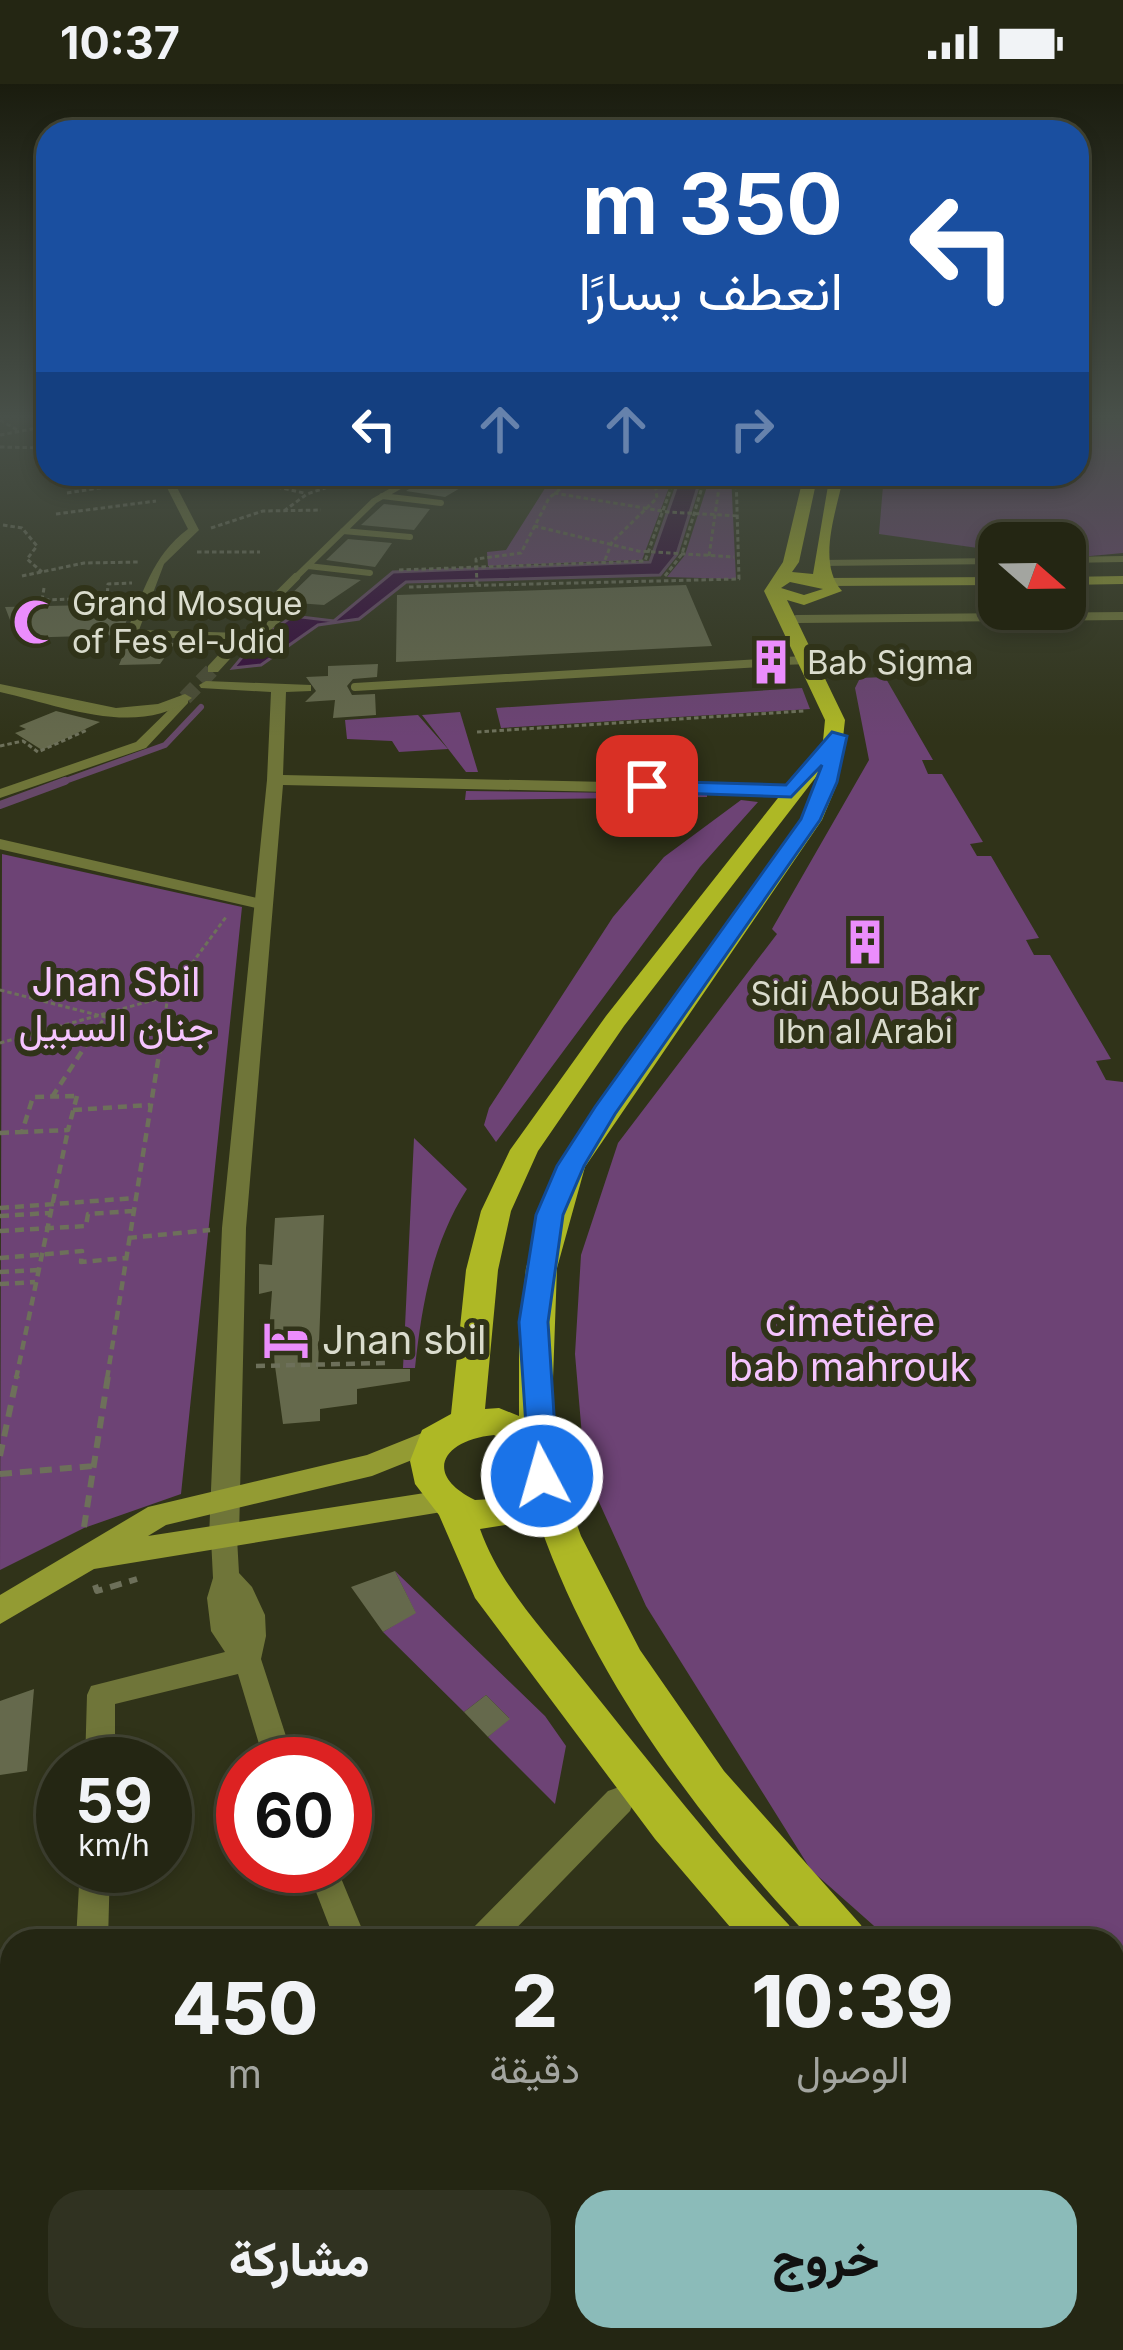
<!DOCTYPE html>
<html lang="ar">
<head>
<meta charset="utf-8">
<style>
	:root { --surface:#242613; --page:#303221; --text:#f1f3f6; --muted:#a3a5a0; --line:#414333; --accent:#8bbbb9 }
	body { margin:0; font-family:Inter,Vazirmatn,sans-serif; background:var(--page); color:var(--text); direction:rtl; height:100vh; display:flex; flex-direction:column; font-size:45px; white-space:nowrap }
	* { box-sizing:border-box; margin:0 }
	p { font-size:39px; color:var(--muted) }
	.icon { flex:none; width:66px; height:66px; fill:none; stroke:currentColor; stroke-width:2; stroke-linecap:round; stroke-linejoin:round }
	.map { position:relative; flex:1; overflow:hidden; direction:ltr }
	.panel { position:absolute; left:0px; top:1845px; width:1125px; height:423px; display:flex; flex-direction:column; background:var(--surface); border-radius:36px 36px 0 0; box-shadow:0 6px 18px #0003,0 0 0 3px var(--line); direction:rtl }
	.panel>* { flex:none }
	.banner { position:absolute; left:36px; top:36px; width:1053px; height:366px; border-radius:36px; box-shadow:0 6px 18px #0003,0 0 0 3px var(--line); direction:rtl; background:#1a4fa0; color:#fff; overflow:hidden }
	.needle { width:78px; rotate:110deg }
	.fabs { position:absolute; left:978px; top:438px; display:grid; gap:24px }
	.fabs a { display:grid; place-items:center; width:108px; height:108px; border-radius:24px; background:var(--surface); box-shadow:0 6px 18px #0003,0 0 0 3px var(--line); font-size:60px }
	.speed { position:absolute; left:36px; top:1653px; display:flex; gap:24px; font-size:60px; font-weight:700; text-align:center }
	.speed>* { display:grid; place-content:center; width:156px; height:156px; border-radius:50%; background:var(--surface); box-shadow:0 6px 18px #0003,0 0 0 3px var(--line); line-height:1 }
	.speed small { font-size:30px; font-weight:400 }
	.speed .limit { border:18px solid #d22; background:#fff; color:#111 }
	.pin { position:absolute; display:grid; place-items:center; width:102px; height:102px; color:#fff; margin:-51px; border-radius:24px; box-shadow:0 6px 18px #0006 }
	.me { position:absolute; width:132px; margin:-66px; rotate:354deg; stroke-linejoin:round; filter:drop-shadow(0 0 9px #0008) }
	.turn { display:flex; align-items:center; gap:42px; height:252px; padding:0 48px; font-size:54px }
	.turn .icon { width:156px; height:156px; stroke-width:2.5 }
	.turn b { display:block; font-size:84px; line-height:102px }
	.lanes { display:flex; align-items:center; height:114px; padding:0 48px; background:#0003; justify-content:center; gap:60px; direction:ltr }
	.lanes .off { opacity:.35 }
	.eta { display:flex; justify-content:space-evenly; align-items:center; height:204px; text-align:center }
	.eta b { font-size:72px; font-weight:800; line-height:84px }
	.button { display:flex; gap:24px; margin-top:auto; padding:24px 48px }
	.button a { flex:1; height:138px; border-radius:36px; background:var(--accent); color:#111; font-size:48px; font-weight:800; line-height:138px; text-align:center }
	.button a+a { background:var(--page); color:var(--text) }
	.status { display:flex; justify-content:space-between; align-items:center; height:84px; padding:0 60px; background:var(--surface); direction:ltr }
	.status svg { height:33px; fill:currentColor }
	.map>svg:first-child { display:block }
	.green { fill:#6d4375 }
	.water { fill:#35083d; stroke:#664868; stroke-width:3 }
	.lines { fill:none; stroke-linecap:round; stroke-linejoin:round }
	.stream-far1 { stroke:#664868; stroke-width:6 }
	.stream { stroke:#664868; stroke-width:8 }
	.building { fill:#65694c }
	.minor-tunnel { stroke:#4a4c34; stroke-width:15; stroke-dasharray:15 8; stroke-linecap:butt }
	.path-far2 { stroke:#6d705a; stroke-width:3; stroke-dasharray:4.5 3; stroke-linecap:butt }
	.path-far1 { stroke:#6d705a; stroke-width:4.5; stroke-dasharray:9 6; stroke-linecap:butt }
	.path { stroke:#6d705a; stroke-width:6; stroke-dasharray:12 8; stroke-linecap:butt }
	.service-far2 { stroke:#6f7539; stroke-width:6 }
	.service-far1 { stroke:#6f7539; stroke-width:8 }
	.service { stroke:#6f7539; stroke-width:10 }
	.pedestrian { fill:#6f7539; fill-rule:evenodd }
	.minor { fill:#6f7539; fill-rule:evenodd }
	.secondary { fill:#939b33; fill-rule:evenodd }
	.primary { fill:#aeb825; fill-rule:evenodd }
	.route { fill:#1a73e8; stroke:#114b97; stroke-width:3 }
	.labels { text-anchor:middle; stroke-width:12; stroke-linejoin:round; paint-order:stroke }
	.far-poi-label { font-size:33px; fill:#dadccd; stroke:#303319; text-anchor:start }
	.park-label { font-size:39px; fill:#f5c4fe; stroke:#303319 }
	.poi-label { font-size:39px; fill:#dadccd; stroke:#303319; text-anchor:start }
</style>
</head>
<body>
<div class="status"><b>10:37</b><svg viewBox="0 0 49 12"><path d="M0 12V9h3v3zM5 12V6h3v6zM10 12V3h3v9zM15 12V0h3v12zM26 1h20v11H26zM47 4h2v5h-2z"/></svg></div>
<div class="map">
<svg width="1123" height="2266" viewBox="0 0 1123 2266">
	<rect width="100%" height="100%" fill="#303319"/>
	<path class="green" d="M1077,335H1123V469L1069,474L1065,459H999V467L879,450L884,390H1077Z
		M554,390H674L642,476L488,482L487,468L506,466Z
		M711,390H731L736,495L667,493L685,471Z
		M885,593L933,676H922L928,690H942L983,758L970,760L977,772H991L1039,854L1026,856L1034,871H1050L1111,975L1096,977L1106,996L1123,998V2064L1113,2055V1857H891L811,1786L646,1522L585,1387L575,1270L581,1171L618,1059L777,850L772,845L869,676L855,604L860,594Z
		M802,604L810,625L501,644L496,624Z
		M460,628L478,688H466L422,631Z
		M418,631L448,665L399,668L392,657L347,655L345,636Z
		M466,707L707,710V713L465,716Z
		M741,716L758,718L700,783L496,1058L484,1041L489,1024L613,833L664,773Z
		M2,770L242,823L181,1410L84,1444L0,1486Z
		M414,1054L467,1105C432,1160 422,1220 415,1284H403Z
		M395,1487L545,1632L566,1662L555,1720L488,1653L509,1634L486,1611L464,1628L383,1548L415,1528Z"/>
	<path class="water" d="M681,390H702L677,470L660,491L406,498L359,535L318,541L261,581L233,584L254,559L293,532L334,537L393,488L650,478Z"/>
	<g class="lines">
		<path class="stream-far1" d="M57,700L165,661L201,623"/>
		<path class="stream" d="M0,721L65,697"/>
	</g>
	<path class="building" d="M433,390H484L445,413L406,407Z
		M384,420L430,425L414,446L361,441Z
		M348,455L392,459L375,483L326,476Z
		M312,490L361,496L324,521L283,518Z
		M686,501L712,562L396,578L397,511Z
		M133,520L121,551L17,554L5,523Z
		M129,556L132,557L175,559L160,580L119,581Z
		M378,580L377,593L353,595L347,602L352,611L375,610L376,631L333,634L335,616L305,618L316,607L306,593L328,592V582Z
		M56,627L100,638L42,666L15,649L26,645L19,642Z
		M324,1131L318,1285H410V1297L357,1305V1320L320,1325V1337L283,1340L274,1275H267L272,1207L259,1210V1180L272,1181L275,1134Z
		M395,1487L416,1529L383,1548L351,1503Z
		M34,1605L27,1687L0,1691V1617Z
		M486,1611L510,1635L488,1653L464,1628Z"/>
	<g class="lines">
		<path class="minor-tunnel" d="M185,614L213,585"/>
		<path class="path-far2" d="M0,336L19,347
			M0,351L48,342
			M0,363L48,364
			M277,403L304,409
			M67,409L150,396
			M554,409L668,428L739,432
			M284,427L307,410L367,390
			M56,430L156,417
			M3,441L22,444L37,462L27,475L42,488
			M534,442L638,467L734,473
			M211,444L263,427L321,426
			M197,468H260
			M709,472L721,390
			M605,476L612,458L657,414L655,399L637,390
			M399,486L645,477L676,390
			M22,492L84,479L139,478
			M665,492L682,470L706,390
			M477,501L476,475L521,469L549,414L579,390
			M409,503L739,495L736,390
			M44,504L42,516L107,514L108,500L132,499
			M477,648L804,627
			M0,662L23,657L38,668L87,646
			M0,906L105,933L86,961
			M0,959L168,912
			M160,961L168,912L226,833"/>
		<path class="path-far1" d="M77,1012L68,1046L22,1048L33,1013Z
			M52,1013L88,958
			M73,1026L150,1021
			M0,1049L22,1048
			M0,1124L135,1114
			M0,1132L49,1129
			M0,1147L86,1142L88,1130L134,1127
			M128,1154L210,1146
			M0,1174L82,1167L81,1178L125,1174
			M0,1188L37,1186
			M0,1200L35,1198
			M256,1282L385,1279
			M16,1295L68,1046
			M107,1295L161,958"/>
		<path class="path" d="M0,1372L17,1292
			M0,1390L93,1382
			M84,1443L108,1292
			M95,1501L97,1507L137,1495"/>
		<path class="service-far2" d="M382,412L441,419
			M343,447L410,453
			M1065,476L1123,475
			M820,479L999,477
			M308,482L370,489
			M293,496L374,417L421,390"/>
		<path class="service-far1" d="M797,535L1123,532
			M243,553L266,545L280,532L271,518L296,493
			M782,577L809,576
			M355,603L761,579"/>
		<path class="service" d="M0,760L261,820"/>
		<path class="pedestrian" d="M160,390H170L199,446L164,480L139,546L243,549L247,550V556L132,553L126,549C144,508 151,473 188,445Z
			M183,612L188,613V619L146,664L0,714V705L136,658Z
			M224,1443L233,1446L237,1454L239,1489L252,1503L265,1531L266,1552L261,1575L295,1680H265L238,1590L115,1620V1680H85L87,1611L91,1602L225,1568L211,1547L207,1514L213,1494L211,1454L215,1446Z
			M619,1703L630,1707L634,1717L630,1727L504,1857H466L471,1846L608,1707Z
			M80,1782H110L108,1857H76Z
			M306,1782H336L367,1857H335Z
			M53,2256H91L90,2266H52Z
			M492,2256H530L533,2266H495Z"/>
		<path class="minor" d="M238,550L250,553L218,588H208V582Z
			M206,597L311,601V607L286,608L283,691L791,702L799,707L791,712L283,701L246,1144L239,1454L234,1463L224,1466L214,1463L209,1454L222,1144L267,696L271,608L201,604L199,601Z
			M0,600L116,624L158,620L185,610L192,614C137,655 60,621 0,608Z
			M1123,2096V2157L1113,2161V2101Z
			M1057,2256H1101L1099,2266H1055Z"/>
		<path class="secondary" d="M1123,492V500L1065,501V493Z
			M999,493V501L826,502L820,498L826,494Z
			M442,1341L452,1344L456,1352L452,1360L372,1392L166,1441L148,1452L444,1406L454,1410L458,1418L454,1426L94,1485L0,1540V1511L148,1423L367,1371Z"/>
		<path class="primary" d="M804,390H818L799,478L792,488L813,490L830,390H844C837,426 816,478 842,507L804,521L787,516L845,636L838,698L822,736L585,1083L557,1184L552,1323L559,1390L581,1452L640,1566L724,1687L861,1841L868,1857H813C698,1735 587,1587 535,1426L512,1440L480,1445C501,1504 547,1550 585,1598C652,1681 716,1764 789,1841L796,1857H742L655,1755L475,1514L439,1431L415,1400L410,1377L422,1346L451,1330L466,1186L481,1127L510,1066L606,932L823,657L825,636L764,507L783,478ZM790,498L823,505L804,511L781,504ZM819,689L800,736L557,1082L526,1184L519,1252V1332L499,1324L485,1325L498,1186L511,1127L538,1067L624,942ZM494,1351L523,1367V1393L493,1415L475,1416C422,1390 443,1356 494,1351Z
			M1113,2075L1123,2080V2135L1113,2131Z
			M1113,2149L1123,2153V2210L1113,2205Z"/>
	</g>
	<linearGradient id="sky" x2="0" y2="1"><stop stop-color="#1a1c0e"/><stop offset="0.51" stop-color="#485049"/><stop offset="1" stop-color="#485049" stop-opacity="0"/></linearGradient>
	<rect width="1123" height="653" fill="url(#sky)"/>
	<path class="route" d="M832,648L847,652L837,698L820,736L615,1030L584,1082L563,1131L548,1238L558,1392L553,1401H530L519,1238L536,1131L557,1082L595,1023L801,735L822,681L791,713L647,708L637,702L647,697L786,701Z"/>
	<defs>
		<g id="mosque-bare" transform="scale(3.6)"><path d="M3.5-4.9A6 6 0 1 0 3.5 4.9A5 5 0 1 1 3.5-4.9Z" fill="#eb8dfc" stroke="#303319" stroke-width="2.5" paint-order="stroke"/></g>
		<g id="building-bare" transform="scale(3.6)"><path d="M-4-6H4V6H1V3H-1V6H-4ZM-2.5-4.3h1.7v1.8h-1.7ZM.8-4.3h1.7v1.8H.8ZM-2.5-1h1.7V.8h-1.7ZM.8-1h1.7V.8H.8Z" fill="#eb8dfc" stroke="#303319" stroke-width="2.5" paint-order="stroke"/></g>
		<g id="hotel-bare" transform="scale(3.6)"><path d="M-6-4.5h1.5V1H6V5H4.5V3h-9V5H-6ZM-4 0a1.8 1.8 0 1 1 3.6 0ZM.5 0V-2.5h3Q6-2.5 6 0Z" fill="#eb8dfc" stroke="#303319" stroke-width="2.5" paint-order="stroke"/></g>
	</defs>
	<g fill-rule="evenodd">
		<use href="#mosque-bare" x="36" y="538"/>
		<use href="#building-bare" x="771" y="578"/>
		<use href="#building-bare" x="865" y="858"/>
		<use href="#hotel-bare" x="286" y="1256"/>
	</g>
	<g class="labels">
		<g class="far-poi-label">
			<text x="72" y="531">Grand Mosque<tspan x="72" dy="38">of Fes el-Jdid</tspan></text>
			<text x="807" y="590">Bab Sigma</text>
			<text x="865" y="921" text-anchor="middle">Sidi Abou Bakr<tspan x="865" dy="38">Ibn al Arabi</tspan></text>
		</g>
		<g class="park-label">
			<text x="116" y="912">Jnan Sbil<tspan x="116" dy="45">جنان السبيل</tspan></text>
			<text x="850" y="1252">cimetière<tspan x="850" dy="45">bab mahrouk</tspan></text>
		</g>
		<g class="poi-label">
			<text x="322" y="1270">Jnan sbil</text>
		</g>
	</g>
</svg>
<div class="fabs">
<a><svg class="needle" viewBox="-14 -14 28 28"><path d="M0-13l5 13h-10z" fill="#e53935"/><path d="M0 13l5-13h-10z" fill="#a3a5a0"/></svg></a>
</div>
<div class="speed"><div>59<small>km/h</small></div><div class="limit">60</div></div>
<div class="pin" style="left:647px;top:702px;background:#d93025"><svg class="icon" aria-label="arrive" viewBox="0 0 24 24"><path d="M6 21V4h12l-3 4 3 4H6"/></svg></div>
<svg class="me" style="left:542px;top:1392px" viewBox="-20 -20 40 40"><circle r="17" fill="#1a73e8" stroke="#fff" stroke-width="3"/><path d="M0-11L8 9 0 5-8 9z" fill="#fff"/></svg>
<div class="banner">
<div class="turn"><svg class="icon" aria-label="left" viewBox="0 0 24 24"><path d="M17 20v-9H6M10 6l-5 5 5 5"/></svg><div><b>350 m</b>انعطف يسارًا</div></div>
<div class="lanes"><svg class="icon" aria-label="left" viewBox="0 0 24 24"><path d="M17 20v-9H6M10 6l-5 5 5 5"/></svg><svg class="icon off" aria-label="ahead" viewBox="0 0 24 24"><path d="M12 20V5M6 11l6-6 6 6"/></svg><svg class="icon off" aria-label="ahead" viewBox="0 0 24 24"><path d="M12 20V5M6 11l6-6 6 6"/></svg><svg class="icon off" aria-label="right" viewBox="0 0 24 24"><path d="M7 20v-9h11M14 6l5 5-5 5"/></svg></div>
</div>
<section class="panel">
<div class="eta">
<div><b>10:39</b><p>الوصول</p></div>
<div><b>2</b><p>دقيقة</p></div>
<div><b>450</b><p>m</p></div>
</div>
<div class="button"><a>خروج</a><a>مشاركة</a></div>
</section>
</div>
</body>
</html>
